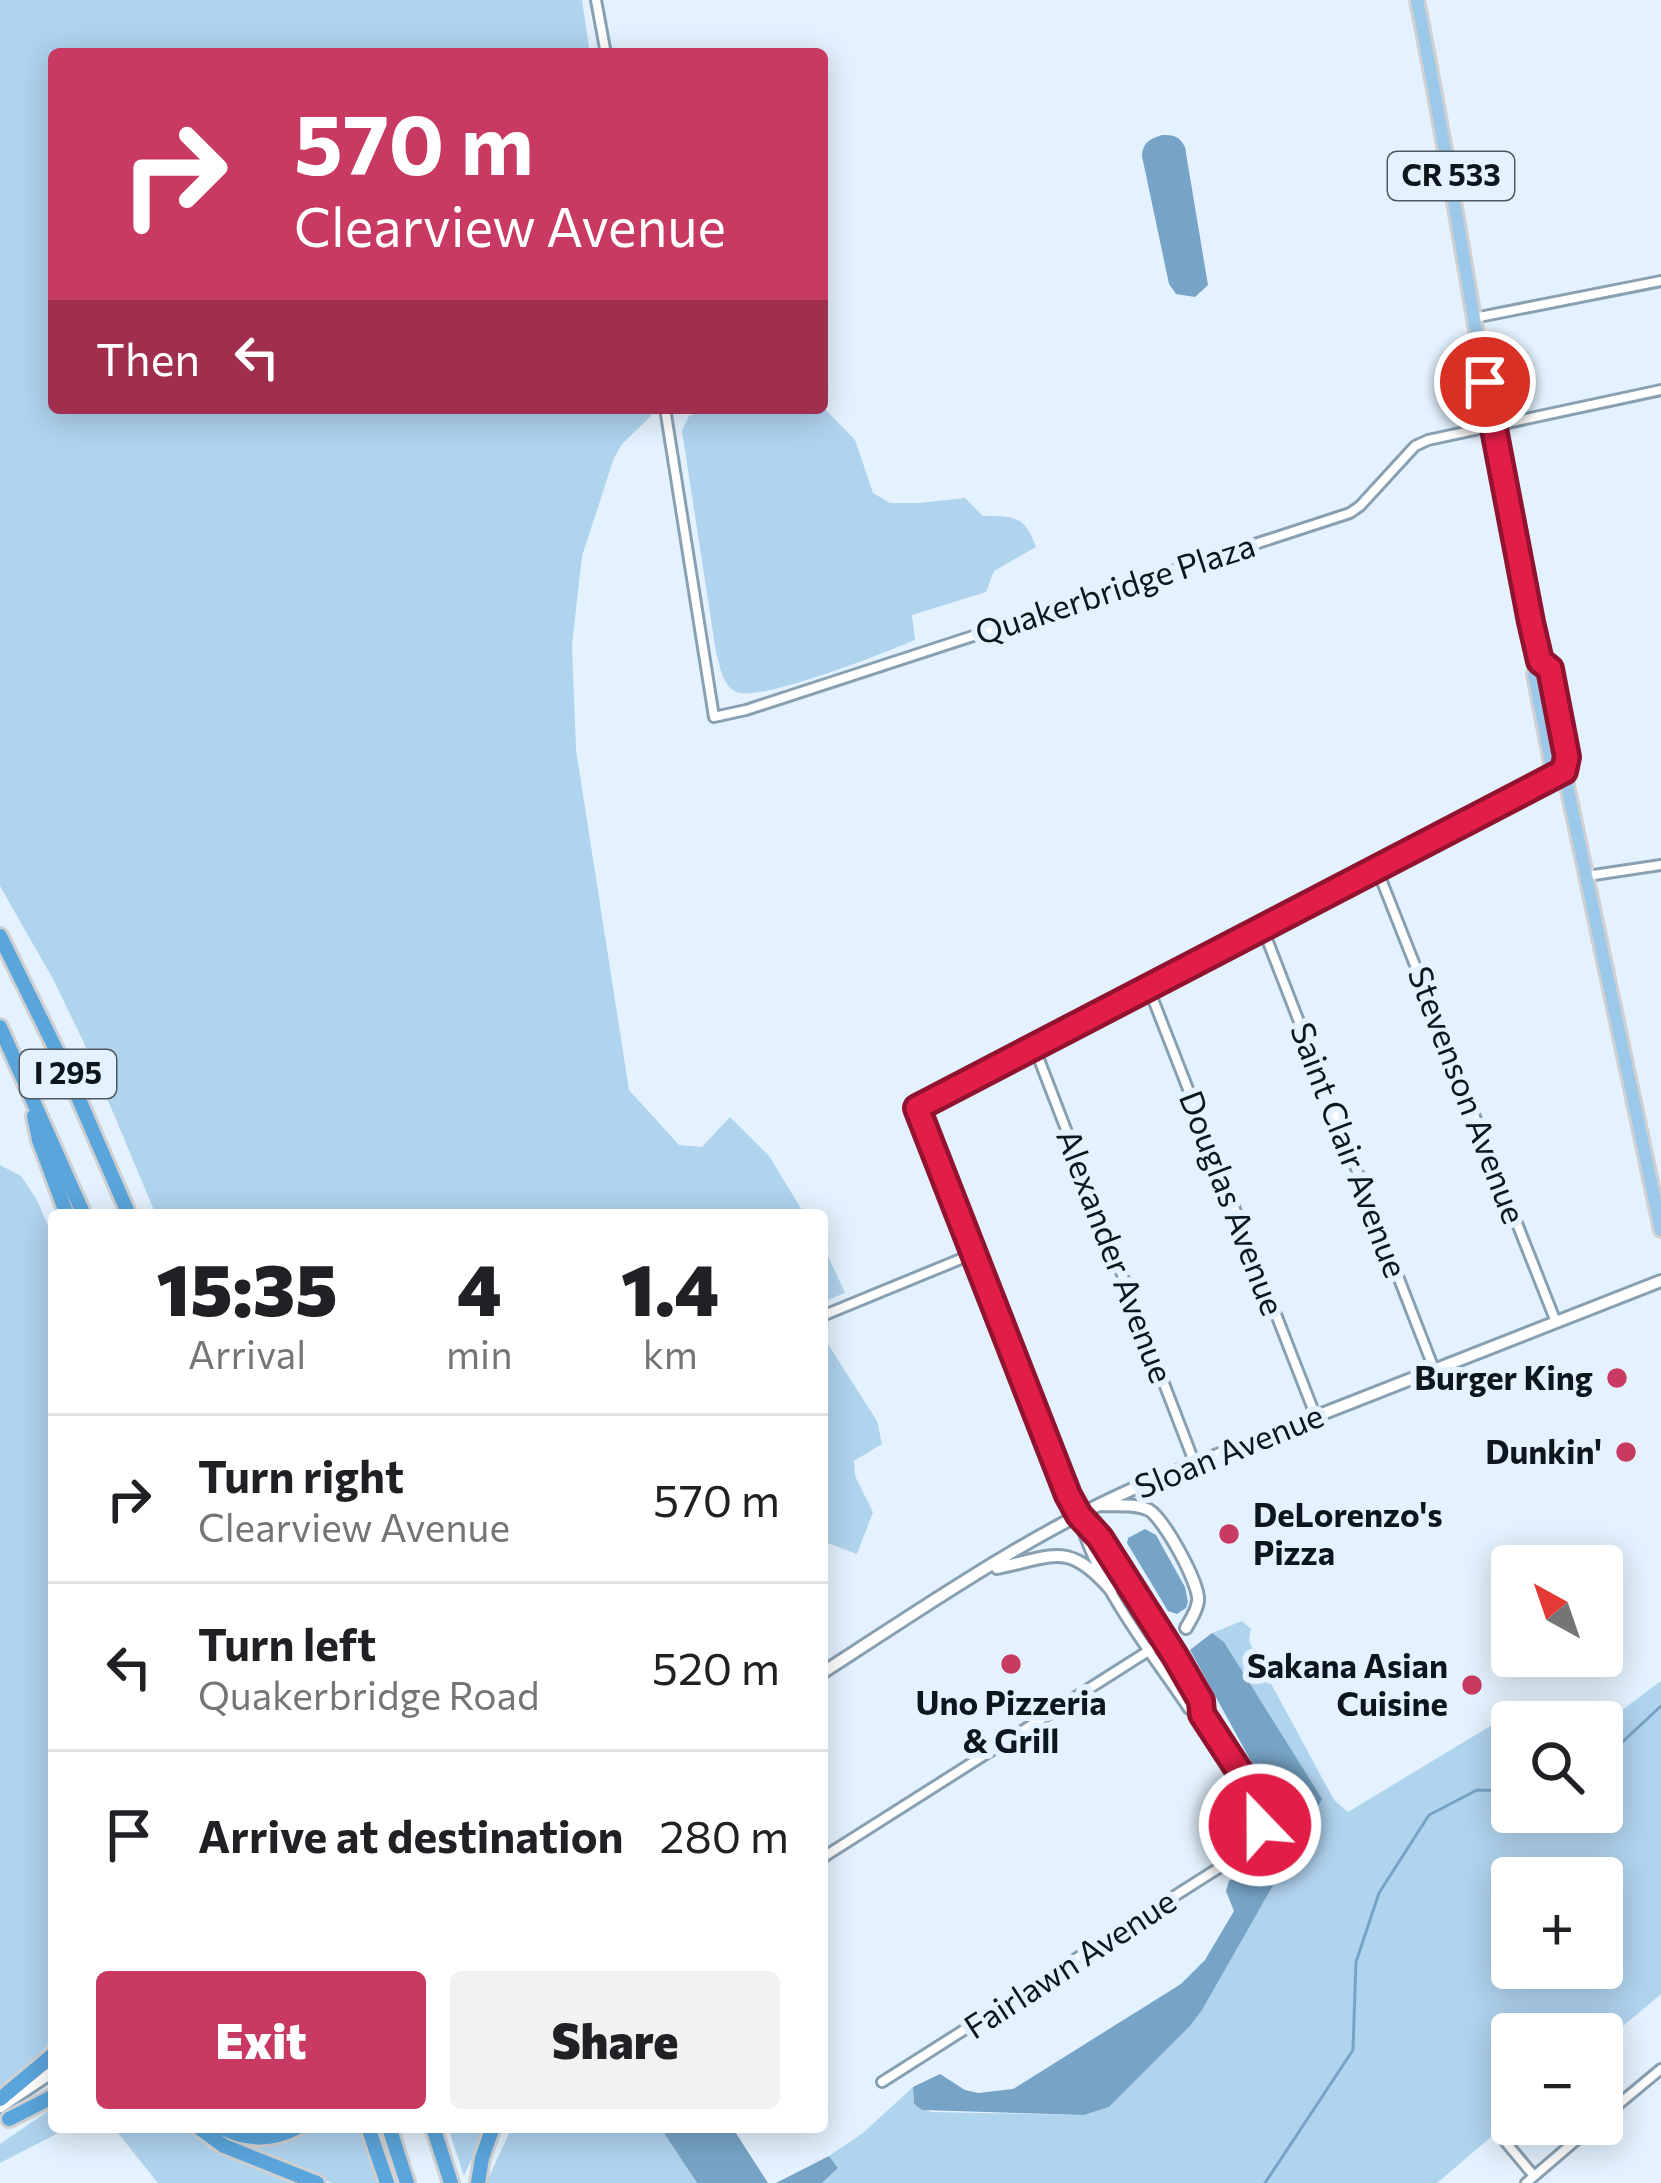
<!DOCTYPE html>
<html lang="en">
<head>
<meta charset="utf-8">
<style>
	:root { --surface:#fff; --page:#f2f2f2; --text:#202124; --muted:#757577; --line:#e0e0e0; --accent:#c83a61 }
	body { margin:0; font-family:Commissioner,sans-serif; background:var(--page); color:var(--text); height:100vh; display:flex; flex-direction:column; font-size:45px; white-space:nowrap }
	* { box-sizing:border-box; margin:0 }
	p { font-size:39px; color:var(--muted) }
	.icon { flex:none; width:66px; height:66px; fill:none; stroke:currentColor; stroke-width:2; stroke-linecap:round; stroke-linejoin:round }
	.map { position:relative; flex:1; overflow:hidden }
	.details { position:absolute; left:48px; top:1209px; width:780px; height:924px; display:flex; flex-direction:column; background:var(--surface); border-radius:12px; box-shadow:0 6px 30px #0003 }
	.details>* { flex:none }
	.banner { position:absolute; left:48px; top:48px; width:780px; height:366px; border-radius:12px; box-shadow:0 6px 30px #0003; background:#c83a61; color:#fff; overflow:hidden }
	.needle { width:78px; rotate:320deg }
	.fabs { position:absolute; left:1491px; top:1545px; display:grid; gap:24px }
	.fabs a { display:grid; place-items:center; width:132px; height:132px; border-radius:12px; background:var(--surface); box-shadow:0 6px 30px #0003; font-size:60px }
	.pin { position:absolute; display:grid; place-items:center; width:102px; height:102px; color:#fff; margin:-51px; border:6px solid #fff; border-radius:50%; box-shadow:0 3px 12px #0007 }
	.me { position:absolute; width:132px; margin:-66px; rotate:338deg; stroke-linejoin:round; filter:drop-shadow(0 0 9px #0008) }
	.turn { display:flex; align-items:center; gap:42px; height:252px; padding:0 48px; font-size:54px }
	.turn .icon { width:156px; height:156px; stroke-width:2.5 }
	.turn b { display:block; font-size:84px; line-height:102px }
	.then { display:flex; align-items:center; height:114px; padding:0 48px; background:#0003; gap:24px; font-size:45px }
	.eta { display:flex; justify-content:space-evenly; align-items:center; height:204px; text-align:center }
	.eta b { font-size:72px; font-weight:800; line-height:84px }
	.action { display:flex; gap:24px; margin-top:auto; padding:24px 48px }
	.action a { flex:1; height:138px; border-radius:12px; background:var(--accent); color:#fff; font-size:48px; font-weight:800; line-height:138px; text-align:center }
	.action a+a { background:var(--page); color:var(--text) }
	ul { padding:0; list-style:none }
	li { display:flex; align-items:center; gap:36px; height:168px; padding:0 48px; border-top:3px solid var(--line) }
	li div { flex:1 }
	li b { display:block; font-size:45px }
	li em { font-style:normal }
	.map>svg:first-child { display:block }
	.green { fill:#b0d3ee; fill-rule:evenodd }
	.water { fill:#77a4c6 }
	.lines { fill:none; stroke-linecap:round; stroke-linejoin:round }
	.stream { stroke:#77a4c6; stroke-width:3 }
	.street-casing { stroke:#89a0b2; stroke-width:14 }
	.secondary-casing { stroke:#89a0b2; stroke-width:16 }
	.primary-casing { stroke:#cfd0d2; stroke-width:18 }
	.highway-casing { stroke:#cfd0d2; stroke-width:20 }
	.street { stroke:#fff; stroke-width:8 }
	.secondary { stroke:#fff; stroke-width:10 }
	.primary { stroke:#9cc9e9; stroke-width:12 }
	.highway { stroke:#5aa5db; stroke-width:14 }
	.route-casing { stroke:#92132f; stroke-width:30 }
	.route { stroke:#e11d48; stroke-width:21 }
	.poi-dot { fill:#c83a61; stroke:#e3f2fe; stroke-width:4.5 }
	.labels { text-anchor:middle; stroke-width:12; stroke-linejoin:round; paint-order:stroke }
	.shield { fill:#e3f2fe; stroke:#4d5860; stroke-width:3 }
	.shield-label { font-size:30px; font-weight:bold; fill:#0d161d }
	.street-label { font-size:33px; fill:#0d161d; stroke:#e3f2fe }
	.poi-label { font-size:33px; font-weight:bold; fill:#0d161d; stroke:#e3f2fe; text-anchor:end }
</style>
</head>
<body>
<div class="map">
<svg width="1661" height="2183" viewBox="0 0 1661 2183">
	<rect width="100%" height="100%" fill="#e3f2fe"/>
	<path class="green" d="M0,0H582L590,54H54V408H652L651,416L622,444L614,458L582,556L572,645L576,750L629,1090L679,1145L702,1147L730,1117L769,1156L805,1215H156L84,1043L53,979L0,886Z
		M822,406L855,440L873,493L890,503H919L965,498L983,516C1015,516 1025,516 1036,547L994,571L986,592L912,615L915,640C886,652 762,702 737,692C722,686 720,665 716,652L682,431L689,416L706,408Z
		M0,1165L21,1176L37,1200L54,1240V2038L33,2060L0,2086Z
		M822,1243L845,1293L822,1302Z
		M822,1329L826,1341L877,1421L882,1444L854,1461L855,1476L873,1512L857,1554L822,1541Z
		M1242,1621L1251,1629L1249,1640L1255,1654L1334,1800L1348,1812L1497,1722L1573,1713L1610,1719L1661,1681V1994L1602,2044V2034H1512V2119L1437,2183H822L838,2168L829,2156L863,2133L913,2087L914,2105L931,2112L1084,2115L1109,2107L1189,2027L1306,1824L1316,1813L1224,1642L1212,1633ZM1512,1722H1602V1812H1512ZM1512,1878H1602V1968H1512Z
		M54,2107V2127H70L0,2163V2144Z
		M113,2127H186L209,2148L289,2183H158Z
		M310,2127H361L380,2183H332L248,2148L274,2145Z
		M448,2127H486L464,2176Z
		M512,2127H660L697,2183H486Z"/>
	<path class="water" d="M1162,135C1174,135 1179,136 1185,147L1208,285L1195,297L1176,294L1169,284L1142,156C1143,142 1150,139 1162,135Z
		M1145,1529L1156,1535L1185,1587L1188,1602L1186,1608L1177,1614L1168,1611L1127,1543L1128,1538Z
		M1212,1633L1224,1642L1322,1799L1202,2010L1189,2027L1109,2107L1084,2115L922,2110L914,2104L913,2087L940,2074L965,2090L978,2093L1013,2089L1181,1984L1205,1960L1234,1911L1226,1891L1229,1881L1259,1859L1267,1846L1273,1833L1275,1813L1263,1783L1190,1650Z
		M660,2127H732L768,2183H697Z
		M829,2156L838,2168L822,2183H776Z"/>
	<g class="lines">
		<path class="stream" d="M1602,1761L1661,1706
			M1265,2183L1353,2050L1356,1962L1379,1893L1429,1815L1477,1790L1512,1791"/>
		<g class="street-casing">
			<path id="street" d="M596,0L606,54
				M1474,318L1661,281
				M665,408L714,717L746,710L1350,513L1360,506L1415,446L1428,440L1661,390
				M1377,869L1556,1322
				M1587,876L1661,865
				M1263,929L1434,1369
				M1149,989L1316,1417
				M1035,1049L1195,1464
				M822,1316L973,1254
				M1201,1715V1701L1175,1656L1099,1537L1079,1515L1068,1495L917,1108L1563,772
				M822,1858L1164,1641
				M882,2082L1247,1850C1251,1842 1259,1833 1260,1824C1265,1795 1218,1739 1201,1715L1189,1709C1150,1651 1096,1585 1079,1516
				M1602,2118L1661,2069
				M1499,2134L1534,2176
				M1526,2183L1595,2124"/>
		</g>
		<g class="secondary-casing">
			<path id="secondary" d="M1101,1505C1115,1506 1136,1503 1149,1510C1164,1519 1200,1584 1198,1601C1197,1611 1191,1619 1186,1628
				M997,1568C1055,1556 1068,1541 1111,1590
				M822,1673C929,1604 1039,1527 1156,1479L1661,1281
				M0,2107L54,2071"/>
		</g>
		<g class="primary-casing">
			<path id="primary" d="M1417,0C1461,220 1490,443 1540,661L1550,669L1567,756L1564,771L1661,1230
				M1540,661L1534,674L1551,762L1564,771"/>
		</g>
		<g class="highway-casing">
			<path id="highway" d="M0,936L68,1074L129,1215
				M0,1027L84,1215
				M34,1116L39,1140L67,1215
				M0,2099L54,2054
				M9,2119L54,2096
				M198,2127L224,2146L317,2183
				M221,2127C247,2141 272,2141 298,2127
				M368,2127L387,2183
				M389,2127L407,2183
				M433,2127L451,2183
				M478,2183L482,2158L493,2127"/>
		</g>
		<use href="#street" class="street"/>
		<use href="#secondary" class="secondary"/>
		<use href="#primary" class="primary"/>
		<use href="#highway" class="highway"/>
	</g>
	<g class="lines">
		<g class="route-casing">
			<path id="route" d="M1260,1825L1257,1803L1247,1783L1202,1714L1201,1701L1175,1656L1100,1538L1079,1515L1068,1495L917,1108L1564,771L1567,757L1550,669L1540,661L1531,622L1485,382"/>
		</g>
		<use href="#route" class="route"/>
	</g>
	<g class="poi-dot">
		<circle cx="1617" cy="1378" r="12"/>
		<circle cx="1626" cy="1452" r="12"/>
		<circle cx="1229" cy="1534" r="12"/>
		<circle cx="1011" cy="1664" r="12"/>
		<circle cx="1472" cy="1685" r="12"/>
	</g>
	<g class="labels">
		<g class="shield">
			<rect x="1388" y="152" width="126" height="48" rx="9"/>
			<rect x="20" y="1050" width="96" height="48" rx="9"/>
		</g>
		<g class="shield-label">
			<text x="1451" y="186">CR 533</text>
			<text x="68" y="1084">I 295</text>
		</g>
		<g class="street-label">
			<text transform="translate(1115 589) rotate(-18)" y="12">Quakerbridge Plaza</text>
			<text transform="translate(1467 1095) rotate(69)" y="12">Stevenson Avenue</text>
			<text transform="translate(1349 1150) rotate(69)" y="12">Saint Clair Avenue</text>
			<text transform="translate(1232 1203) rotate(69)" y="12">Douglas Avenue</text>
			<text transform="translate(1115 1256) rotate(69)" y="12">Alexander Avenue</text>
			<text transform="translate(1229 1451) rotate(-22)" y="12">Sloan Avenue</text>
			<text transform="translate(1070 1964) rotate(-33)" y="12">Fairlawn Avenue</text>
		</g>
		<g class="poi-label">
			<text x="1593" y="1390">Burger King</text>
			<text x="1602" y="1464">Dunkin'</text>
			<text x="1253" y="1527" text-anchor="start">DeLorenzo's<tspan x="1253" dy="38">Pizza</tspan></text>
			<text x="1448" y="1678">Sakana Asian<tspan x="1448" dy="38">Cuisine</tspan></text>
			<text x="1011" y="1715" text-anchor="middle">Uno Pizzeria<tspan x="1011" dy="38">&amp; Grill</tspan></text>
		</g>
	</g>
</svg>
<div class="fabs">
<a><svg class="needle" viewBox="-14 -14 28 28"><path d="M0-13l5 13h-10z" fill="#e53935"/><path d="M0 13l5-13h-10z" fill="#757577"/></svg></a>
<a><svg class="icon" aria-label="search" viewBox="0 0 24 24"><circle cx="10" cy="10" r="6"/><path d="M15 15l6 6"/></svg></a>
<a>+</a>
<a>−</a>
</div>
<div class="pin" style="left:1485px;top:382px;background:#d93025"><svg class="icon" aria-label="arrive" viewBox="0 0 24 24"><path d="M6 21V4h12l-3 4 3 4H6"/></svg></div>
<svg class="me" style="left:1260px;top:1825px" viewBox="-20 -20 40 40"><circle r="17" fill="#e11d48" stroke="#fff" stroke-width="3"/><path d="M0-11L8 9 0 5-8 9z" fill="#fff"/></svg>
<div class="banner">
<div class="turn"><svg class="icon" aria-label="right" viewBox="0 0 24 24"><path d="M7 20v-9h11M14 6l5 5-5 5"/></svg><div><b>570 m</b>Clearview Avenue</div></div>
<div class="then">Then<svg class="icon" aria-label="left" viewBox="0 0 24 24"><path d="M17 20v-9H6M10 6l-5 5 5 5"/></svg></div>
</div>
<section class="details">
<div class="eta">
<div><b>15:35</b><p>Arrival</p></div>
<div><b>4</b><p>min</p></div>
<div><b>1.4</b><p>km</p></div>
</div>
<ul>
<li><svg class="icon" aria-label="right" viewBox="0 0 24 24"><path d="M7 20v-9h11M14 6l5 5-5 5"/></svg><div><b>Turn right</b><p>Clearview Avenue</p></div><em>570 m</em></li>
<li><svg class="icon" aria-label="left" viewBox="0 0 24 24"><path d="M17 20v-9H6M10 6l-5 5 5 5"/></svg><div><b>Turn left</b><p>Quakerbridge Road</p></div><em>520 m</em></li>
<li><svg class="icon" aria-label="arrive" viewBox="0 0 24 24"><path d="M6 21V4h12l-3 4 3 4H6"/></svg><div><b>Arrive at destination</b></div><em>280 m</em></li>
</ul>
<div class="action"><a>Exit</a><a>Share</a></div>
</section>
</div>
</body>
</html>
